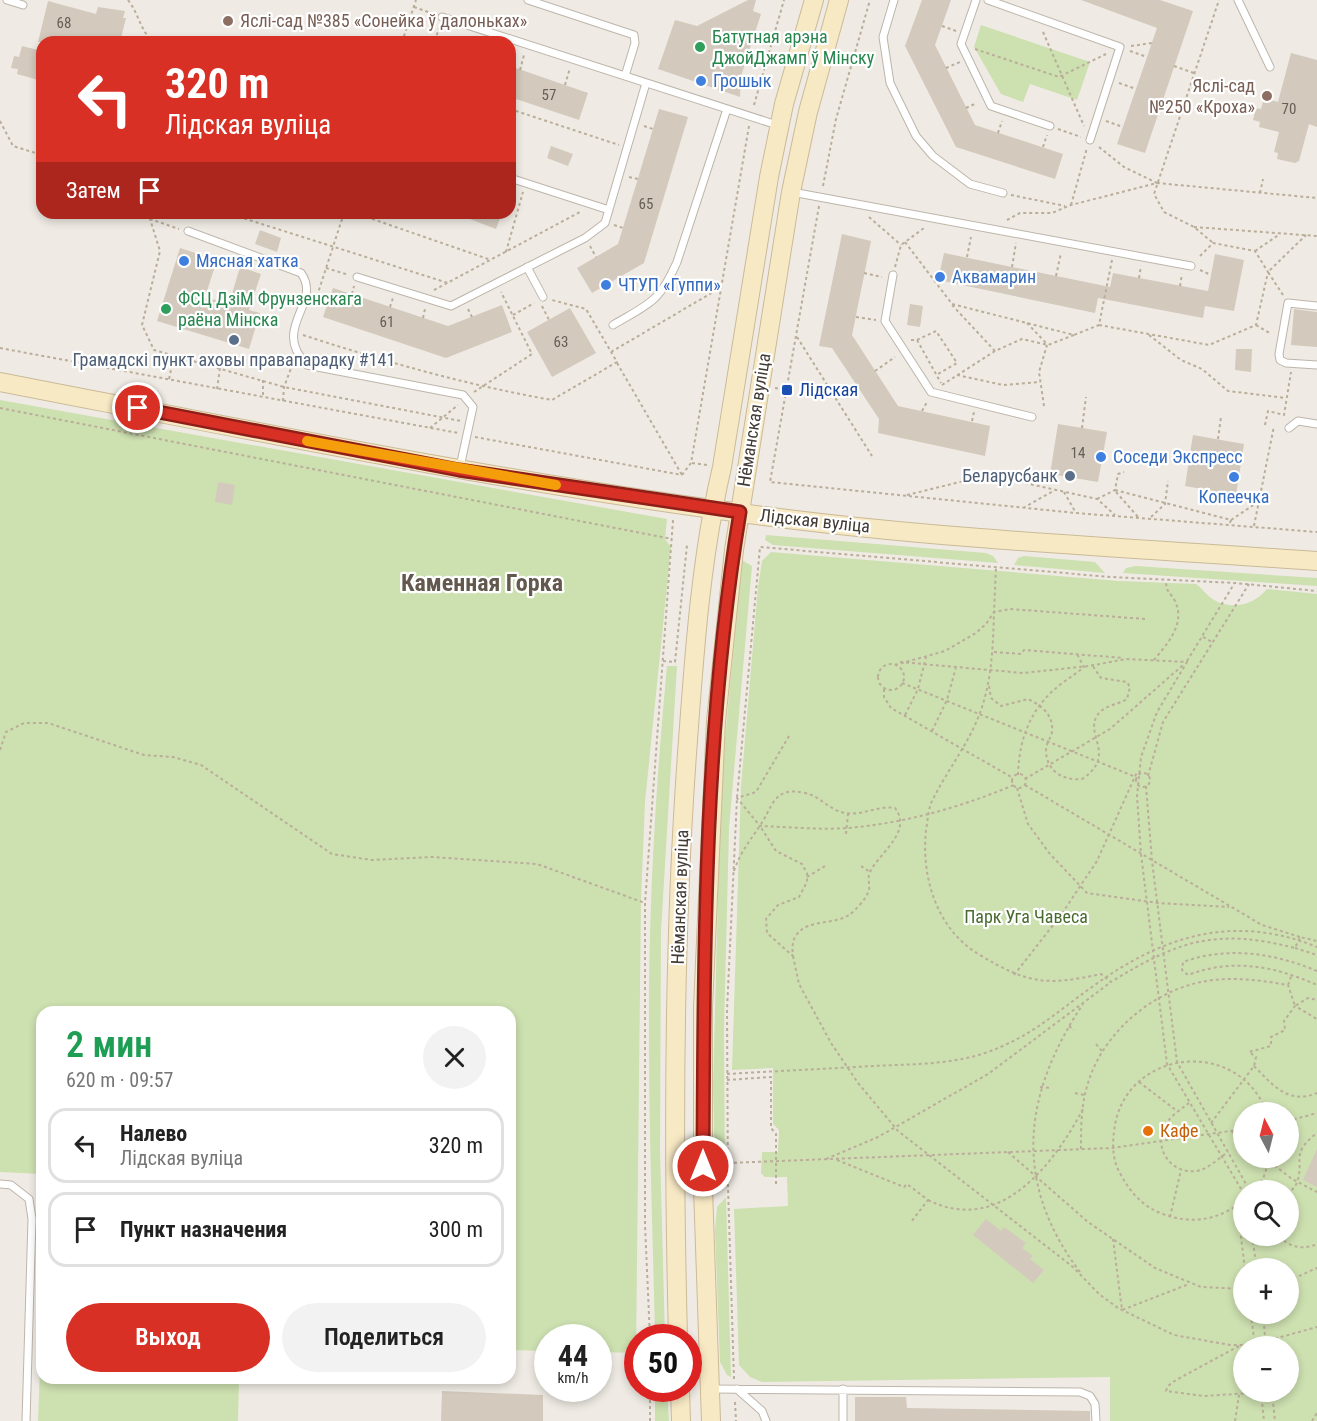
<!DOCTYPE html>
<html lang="ru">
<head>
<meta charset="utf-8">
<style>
	:root { --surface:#fff; --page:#f2f2f2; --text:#222; --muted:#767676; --line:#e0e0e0; --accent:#d93025 }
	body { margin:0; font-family:"Roboto Condensed",sans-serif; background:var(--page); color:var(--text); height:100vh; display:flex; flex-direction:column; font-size:22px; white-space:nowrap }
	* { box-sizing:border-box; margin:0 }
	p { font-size:20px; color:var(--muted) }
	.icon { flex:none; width:33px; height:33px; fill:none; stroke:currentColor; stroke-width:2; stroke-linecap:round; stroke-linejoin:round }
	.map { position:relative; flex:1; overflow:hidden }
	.panel { position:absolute; left:36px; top:1006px; width:480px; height:378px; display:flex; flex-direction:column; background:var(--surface); border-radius:18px; box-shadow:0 3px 9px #0003 }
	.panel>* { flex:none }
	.hud { position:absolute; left:36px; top:36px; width:480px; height:183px; border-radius:18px; box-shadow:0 3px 9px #0003; background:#d93025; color:#fff; overflow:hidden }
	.needle { width:39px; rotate:353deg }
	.tools { position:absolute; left:1233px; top:1102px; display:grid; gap:12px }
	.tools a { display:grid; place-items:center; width:66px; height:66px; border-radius:50%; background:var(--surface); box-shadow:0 3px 9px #0003; font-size:30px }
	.speed { position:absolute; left:534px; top:1324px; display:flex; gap:12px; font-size:30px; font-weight:700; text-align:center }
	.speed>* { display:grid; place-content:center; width:78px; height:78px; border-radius:50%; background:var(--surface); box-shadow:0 3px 9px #0003; line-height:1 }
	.speed small { font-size:15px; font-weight:400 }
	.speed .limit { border:9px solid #d22; background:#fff; color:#111 }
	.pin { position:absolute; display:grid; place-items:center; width:51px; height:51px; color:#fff; margin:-26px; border:3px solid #fff; border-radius:50%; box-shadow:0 2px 6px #0007 }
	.me { position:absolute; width:66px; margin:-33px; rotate:0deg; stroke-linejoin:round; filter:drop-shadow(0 0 4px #0008) }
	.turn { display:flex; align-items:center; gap:21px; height:126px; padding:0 30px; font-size:27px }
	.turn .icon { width:78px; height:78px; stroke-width:2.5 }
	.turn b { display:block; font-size:42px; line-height:51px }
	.then { display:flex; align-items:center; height:57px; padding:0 30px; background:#0003; gap:12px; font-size:22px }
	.round { display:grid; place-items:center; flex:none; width:63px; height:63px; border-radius:32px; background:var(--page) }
	.headline { display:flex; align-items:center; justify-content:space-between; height:102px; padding:0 30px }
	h1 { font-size:36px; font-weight:600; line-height:45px; color:#1e9e55 }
	.cta { display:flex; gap:12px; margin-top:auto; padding:12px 30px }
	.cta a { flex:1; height:69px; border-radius:36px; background:var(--accent); color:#fff; font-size:24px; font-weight:600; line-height:69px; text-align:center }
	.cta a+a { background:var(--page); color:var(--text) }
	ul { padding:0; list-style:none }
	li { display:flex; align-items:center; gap:18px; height:75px; margin:0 12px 9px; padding:0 18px; border:3px solid var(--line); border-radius:18px }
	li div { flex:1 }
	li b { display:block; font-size:22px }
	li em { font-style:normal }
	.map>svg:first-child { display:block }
	.green { fill:#cde0b0; fill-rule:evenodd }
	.building { fill:#d3c9bd }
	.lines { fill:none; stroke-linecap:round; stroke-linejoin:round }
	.lane-casing { stroke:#bdb5aa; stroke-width:9 }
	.secondary-casing { stroke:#caba97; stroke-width:20 }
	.path { stroke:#baad9a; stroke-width:2; stroke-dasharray:3 3; stroke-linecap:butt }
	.lane { stroke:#fff; stroke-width:7 }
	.secondary { stroke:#f8e9c5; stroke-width:18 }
	.route-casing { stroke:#8d1f18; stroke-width:15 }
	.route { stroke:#d93025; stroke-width:10 }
	.slow { stroke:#f59e0b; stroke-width:10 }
	.education-dot { fill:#8d6e63; stroke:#fff; stroke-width:2 }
	.leisure-dot { fill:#2e9e5b; stroke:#fff; stroke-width:2 }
	.shop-dot { fill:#3f7fe0; stroke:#fff; stroke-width:2 }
	.service-dot { fill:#5c6f8a; stroke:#fff; stroke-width:2 }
	.transit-dot { fill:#1a4fb4; stroke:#fff; stroke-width:2 }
	.food-dot { fill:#e8710a; stroke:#fff; stroke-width:2 }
	.labels { text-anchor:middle; stroke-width:4.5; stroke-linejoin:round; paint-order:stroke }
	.number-label { font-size:15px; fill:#665e56 }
	.education-label { font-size:18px; fill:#785e54; stroke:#fff; text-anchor:start }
	.leisure-label { font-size:18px; fill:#27864d; stroke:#fff; text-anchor:start }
	.shop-label { font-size:18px; fill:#366cbe; stroke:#fff; text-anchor:start }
	.service-label { font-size:18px; fill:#4e5e75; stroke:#fff }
	.transit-label { font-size:18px; fill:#164399; stroke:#fff; text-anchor:start }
	.street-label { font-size:18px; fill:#413b34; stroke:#fff }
	.park-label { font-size:18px; fill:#496b2f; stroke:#fff }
	.food-label { font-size:18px; fill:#c56008; stroke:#fff; text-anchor:start }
	.district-label { font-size:24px; font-weight:bold; fill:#62584d; stroke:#fff }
</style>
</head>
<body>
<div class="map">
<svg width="1317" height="1421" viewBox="0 0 1317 1421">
	<rect width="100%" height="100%" fill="#efebe4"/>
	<path class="green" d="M981,25L1090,62L1077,100L1030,84L1023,102L1001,94L974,47Z
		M0,400L667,519L665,539L671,547L645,802L641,900L636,1353L599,1352L598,1338H548L547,1351L510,1350V1012H42V1174L0,1172Z
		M766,535L986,553L993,556L998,563L773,545L765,540Z
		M771,552L1119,581L1196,584C1203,589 1207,596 1214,600C1233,611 1255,604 1267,589L1317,594V1421H1110V1377L762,1382L750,1377L739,1365L734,1209L788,1206L787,1177H765L761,1173L762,1152H778L779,1130L773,1124V1068L732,1070L741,786L758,587L762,561ZM1244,1113H1288V1158H1244ZM1244,1191H1288V1236H1244ZM1244,1269H1288V1314H1244ZM1244,1347H1288V1392H1244Z
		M1024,556L1095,562L1105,573L1014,565L1018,558Z
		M742,560L752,566L729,828L724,1030L725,1180L716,1175L715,1169L713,1087L719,853L724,749Z
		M1136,566L1317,578V586L1123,573L1126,568Z
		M667,666H677L661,931L660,1150L665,1338H655C653,1240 649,1141 649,1043C648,917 655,791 667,666Z
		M726,1197L731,1377L727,1375L720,1362L715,1230L717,1207Z
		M42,1310V1378L239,1379L238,1421H38Z
		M655,1389H667L669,1421H655Z"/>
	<path class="building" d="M748,0H756L753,11L761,14L741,76L740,97L658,69L675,20L697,26Z
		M922,0H951L935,45L975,125L1063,154L1055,179L956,147L905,46Z
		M1081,0H1160L1193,11L1145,153L1117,144L1157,28Z
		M48,1L96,14L98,7L125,11L123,18H126L120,42H38Z
		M22,46L42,51V81L17,74L18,69L11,68L14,56L19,57Z
		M1291,53L1317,60V127L1309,124L1299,161L1295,163L1277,159L1278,153L1274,152L1279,132L1259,127L1260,122L1253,120L1256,108L1261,109L1264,98L1278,102Z
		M510,66L588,93L579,120L510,97Z
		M659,109L688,117L644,263L592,293L577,268L618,244Z
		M551,146L573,154L568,166L547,158Z
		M454,213H502L496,229Z
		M260,230L281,238L277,252L255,244Z
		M842,234L871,241L852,335L898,406L990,426L985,456L878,433L879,419L832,348L819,346Z
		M180,248L217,260L205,297L229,304L240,267L261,274L249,310L260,313L249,349L157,321Z
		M944,253L1110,287L1113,273L1208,291L1215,254L1244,260L1234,311L1205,306L1203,318L1098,298L1095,313L938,280Z
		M333,288L448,326L502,305L512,332L446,358L323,317Z
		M910,304L923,306L920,327L907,325Z
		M570,308L596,353L552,377L527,332Z
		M1294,309L1317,312V347L1291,345Z
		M1236,349H1252L1251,372L1235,370Z
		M1058,424L1107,432L1098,482L1050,474Z
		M1193,435L1244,444L1236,495L1185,486Z
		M218,482L235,485L232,505L215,502Z
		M1317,1149V1187L1303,1180Z
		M986,1219L1001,1231L1004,1227L1026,1243L1022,1248L1033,1256L1030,1259L1044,1270L1033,1283L973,1235Z
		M442,1391L543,1395V1421H441Z
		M855,1397H906L907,1408L1090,1411V1421H855Z"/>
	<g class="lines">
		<g class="lane-casing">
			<path id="lane" d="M7,0L23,5
				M528,0L634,35L635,43L625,76
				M894,0L883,37L890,83L916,136L933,156L970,184L1003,193
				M976,0L961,44L991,106L1050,126
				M988,0L1120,47L1090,140
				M1238,0L1270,67
				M442,17L777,125
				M510,178L609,210
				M792,192L1191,266
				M188,231L301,273C323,303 270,328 307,365L463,395L473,407L460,467
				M527,267L543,297
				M893,275L885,321L931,392L1032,417
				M357,277L451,306L585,238L605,223L646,83
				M1317,306L1288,303L1279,354L1280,360L1286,363L1317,365
				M613,325C650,303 659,303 677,262L727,109
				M1289,428L1298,421L1317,424
				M0,1184L11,1185L29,1199L32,1219L26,1421
				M712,1389L1080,1392L1090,1396L1095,1404L1096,1421
				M737,1389L762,1411L766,1421
				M843,1421V1389"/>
		</g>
		<g class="secondary-casing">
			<path id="secondary" d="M0,382C254,431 507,483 764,516C947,540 1133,548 1317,561
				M678,1338C673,1144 673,948 687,754C694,658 700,561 722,467L769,177L784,104L814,0
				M680,1389L681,1421
				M711,1421L703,1188V1007L716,721L734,550L791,192L808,112L839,0"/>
		</g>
		<path class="path" d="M128,0C139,14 140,30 153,42
			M414,7L434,14
			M942,26L956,31
			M1043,32L1084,126
			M435,41L439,28
			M402,42L416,0
			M1131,46L1152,43
			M975,49L1059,77L1106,54
			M1130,51L1147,57
			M1174,66L1194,73
			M946,68L960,62
			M520,70L524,55
			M1119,83L1136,89
			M565,85L570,68
			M754,105L784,0
			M966,108L977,103
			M510,109L619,145
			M0,121L13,146L42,155
			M1106,121L1123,127
			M644,126L653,129
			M1058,129L1081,137
			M998,133L1002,121
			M1043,147L1047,135
			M1099,147L1124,167L1157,183
			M629,177L638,179
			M823,186L836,119L870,0
			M1260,193L1263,179
			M1011,195L1065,206
			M1071,205L1087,148
			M819,206L770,482L1076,513L1317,532
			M146,213L150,219L160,251L142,325L154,350L284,387L461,421
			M152,213L150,219L179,229
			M227,213L448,283
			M355,213L491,260
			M869,217L901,245
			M1007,220L1020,213H1052L1071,205L1157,183L1317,198
			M614,225L623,228
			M1194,227L1317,236
			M905,242L952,304L1074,335L1099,325L1112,260
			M1212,242L1194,227L1164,212L1154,194L1219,0
			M590,246L596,257
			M1255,251L1280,234
			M506,252L523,192
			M967,257L971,237
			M895,267L901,245L924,228
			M1012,267L1016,243
			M326,268L349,275
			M1200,270L1211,275
			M864,273L882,277
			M1056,276L1061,253
			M1139,278L1141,266
			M1180,286L1182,274
			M434,290L580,212
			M352,294L354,286
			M1283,295L1268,272L1306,235
			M317,296L344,213
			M952,305L995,351
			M542,306L549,320
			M390,307L393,298
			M468,309L472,317
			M513,315L534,303
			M856,317L876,320
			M423,318L425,309
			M1027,323L1046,343
			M1099,325L1209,345L1256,325L1268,272L1255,251L1213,243L1198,258
			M1256,325L1271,334
			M303,335C386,362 467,385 552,400L617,362L586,309L552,300
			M1149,335L1181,360L1202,369L1228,391L1286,398
			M797,337L872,456
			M911,340H917L941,383
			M917,340L936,331L957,363L936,375
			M0,348L458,433
			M611,352L720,288
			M617,363L682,475
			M875,371L895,357
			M957,375L1003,385L1040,382
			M169,379L174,356
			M263,380V397
			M942,385L995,351L1022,339L1048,345L1074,335
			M775,388L787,390
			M217,389L220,368
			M474,392L532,354L501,292
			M283,401L284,387L293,363
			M1044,406L1039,372L1047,345
			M0,408L672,539
			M922,411L927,402
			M972,421L974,412
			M1265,425L1268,411L1284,415L1291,372
			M430,428L458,405
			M1082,428L1086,397
			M475,437L682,475
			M1218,439L1221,417
			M692,463L707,465
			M682,475L691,463L749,126
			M1025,483L1097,499L1115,515
			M1115,490L1231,520L1230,523
			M1064,492L1076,513
			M1116,492L1138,517
			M907,495L968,480
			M1097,499L1115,490L1118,474L1124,472
			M1023,508L1055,490
			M1151,517L1165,504L1168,481
			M1231,520L1258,502
			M1254,526L1274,426
			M1145,619L1010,609L994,612C993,646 992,678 981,710C970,742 948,769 933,799C928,808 928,819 926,830C921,878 937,930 980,955C1028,984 1047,986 1101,974L1111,982C1179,940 1216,928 1295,948L1300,937L1317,941
			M1203,637L1212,642
			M994,652L1021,654L1024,650L1123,658
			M1154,660C1167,644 1186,624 1175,601C1170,592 1166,592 1166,581
			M663,661L675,662L687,545
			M1187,661L1234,584
			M900,662L1023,673L1089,666L1126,659L1187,662L1157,712L1141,757L1137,796L1141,854L1167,1064L1244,1194
			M878 677a13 13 0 1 1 26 0a13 13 0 1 1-26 0Z
			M895,665L945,651L976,633L986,624L994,612L996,567
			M902,683L1136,777
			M989,686L991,698L1001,706L1028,699C1041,705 1054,715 1052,732C1051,738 1046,743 1046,750C1046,771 1063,781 1082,779C1120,754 1079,732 1101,711C1108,705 1119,704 1127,699L1130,687L1127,682L1101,678L1092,665
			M884,689V697L891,708L1013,778
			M905,715L918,689L926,657
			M932,731L947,700L956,667
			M789,736L756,792L737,798L760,826C789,827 820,830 848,828C906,823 961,807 1014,785
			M0,750L6,732L24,723H48L144,755L173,757L201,765L332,854L372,860L432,857L537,864L645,903
			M1136 780a7 7 0 1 1 14 0a7 7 0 1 1-14 0Z
			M1012 781a7 7 0 1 1 14 0a7 7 0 1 1-14 0Z
			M1018,775C1019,738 1031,707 1061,684C1069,678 1077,673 1084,667L1077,654
			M1148,776L1163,722L1249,584
			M1025,779L1110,729L1183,665
			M1025,785L1262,925L1300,937
			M1146,786L1152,861L1177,1062L1250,1191
			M1017,788L1028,824L1050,854L1087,893L1158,903L1229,907
			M846,834L848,814
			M861,866L870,872
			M734,871C740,853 749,842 759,827C772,810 772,785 805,793C820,796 829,810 845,813C863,816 878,805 895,808C913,832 879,853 870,872C867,879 870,883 869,890C867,898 855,911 849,915C834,925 809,919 797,934C792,940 792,948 793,956L767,933L766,919L778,905L799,897L807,882V873L802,864L776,851L760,826
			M807,877L825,866
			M1295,948L1317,955
			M793,956L799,984L831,1043L858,1083L898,1131L1073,1267L1099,1294L1118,1308L1174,1335L1230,1345H1252L1317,1327
			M1317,971C1274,953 1228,946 1183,962L1182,970L1188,975C1233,958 1274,966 1317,985
			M1014,975L1061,915L1097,861L1137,772
			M1288,985L1292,974
			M1069,1026L1074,1030
			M1096,1044L1102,1051
			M1254,1066C1273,1085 1288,1105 1317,1093
			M727,1074C776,1071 824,1069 873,1066C910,1064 949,1065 985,1053C1031,1037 1054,1014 1092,987C1162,936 1233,913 1317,947
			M727,1080L771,1077V1128L776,1134V1185
			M1139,1082L1177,1111
			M1040,1087L1051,1088
			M1075,1093L1084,1095
			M1189,1103C1179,1111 1165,1119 1162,1133C1157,1154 1174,1174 1196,1171C1207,1170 1219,1158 1228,1152
			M1288,1121L1317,1113
			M1211,1123L1254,1066L1256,1057L1249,1052L1271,1046V1037L1285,1030L1284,1021L1295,1006L1317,1019
			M1231,1131L1244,1141
			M1081,1149C1081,1130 1081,1109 1086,1090C1099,1037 1148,993 1201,982C1230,976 1259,980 1288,985L1295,1006L1308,998L1317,1000
			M1008,1152L1088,1222L1155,1268L1201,1287L1244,1289
			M1265,1158L1292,1179L1317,1192
			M826,1159L878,1137L988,1074L1111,982
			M837,1160L904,1187L907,1184L928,1200L911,1222
			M728,1163L1112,1148L1244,1129
			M1252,1191L1263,1179L1270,1158
			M1288,1195C1291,1191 1296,1186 1297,1182C1305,1161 1289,1154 1317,1133
			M928,1200C1000,1236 1054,1164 1083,1109
			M1244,1200C1220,1220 1192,1225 1163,1214C1143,1207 1131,1193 1121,1175C1113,1162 1112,1147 1114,1132C1122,1049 1238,1035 1267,1113
			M1237,1206L1245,1269
			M1170,1217L1181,1170
			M1252,1236L1257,1269
			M1280,1236C1289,1248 1304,1250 1317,1244
			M1113,1239L1122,1310L1189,1284
			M1080,1272C1012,1182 1023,1094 1083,1004
			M1288,1281L1317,1268
			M1251,1314L1255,1347
			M1263,1314L1266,1347
			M650,1338L645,1225V903L673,520
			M1239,1346L1176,1380L1168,1386L1166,1391L1204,1396L1266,1392
			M734,1379L728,1187L727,1010L737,798L760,547L1111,577L1235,583L1317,591
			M1261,1392L1264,1421
			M1272,1392L1275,1421
			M735,1402L736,1421
			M650,1421V1389
			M1235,1421L1239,1395
			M1312,1421L1317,1413"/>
		<use href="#lane" class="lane"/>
		<use href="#secondary" class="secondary"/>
	</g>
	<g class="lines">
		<g class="route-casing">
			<path id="route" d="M138,408L459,470L740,512C704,728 704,948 703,1166"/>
		</g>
		<use href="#route" class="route"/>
		<path class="slow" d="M307,441L556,485"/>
	</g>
	<g class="education-dot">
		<circle cx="228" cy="21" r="6"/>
		<circle cx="1267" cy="96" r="6"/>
	</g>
	<g class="leisure-dot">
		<circle cx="700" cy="47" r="6"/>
		<circle cx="166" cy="309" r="6"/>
	</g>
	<g class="shop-dot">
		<circle cx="701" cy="81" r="6"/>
		<circle cx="184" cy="261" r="6"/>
		<circle cx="940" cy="277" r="6"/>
		<circle cx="606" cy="285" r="6"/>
		<circle cx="1101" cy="457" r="6"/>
		<circle cx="1234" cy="477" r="6"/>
	</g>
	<g class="service-dot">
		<circle cx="234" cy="340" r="6"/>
		<circle cx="1070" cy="476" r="6"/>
	</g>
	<rect class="transit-dot" x="781" y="384" width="12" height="12" rx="3"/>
	<circle class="food-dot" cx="1148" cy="1131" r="6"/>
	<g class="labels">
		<g class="number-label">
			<text x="64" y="28">68</text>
			<text x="549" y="100">57</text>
			<text x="1289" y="114">70</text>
			<text x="646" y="209">65</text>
			<text x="387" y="327">61</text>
			<text x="561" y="347">63</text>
			<text x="1078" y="458">14</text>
		</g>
		<g class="education-label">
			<text x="240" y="27">Яслі-сад №385 «Сонейка ў далоньках»</text>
			<text x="1255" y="92" text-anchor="end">Яслі-сад<tspan x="1255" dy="21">№250 «Кроха»</tspan></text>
		</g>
		<g class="leisure-label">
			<text x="712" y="43">Батутная арэна<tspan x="712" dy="21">ДжойДжамп ў Мінску</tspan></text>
			<text x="178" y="305">ФСЦ ДзіМ Фрунзенскага<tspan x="178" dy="21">раёна Мінска</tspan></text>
		</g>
		<g class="shop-label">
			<text x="713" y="87">Грошык</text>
			<text x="196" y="267">Мясная хатка</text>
			<text x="952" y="283">Аквамарин</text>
			<text x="618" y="291">ЧТУП «Гуппи»</text>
			<text x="1113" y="463">Соседи Экспресс</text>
			<text x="1234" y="503" text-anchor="middle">Копеечка</text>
		</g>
		<g class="service-label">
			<text x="234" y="366">Грамадскі пункт аховы правапарадку #141</text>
			<text x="1058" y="482" text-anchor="end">Беларусбанк</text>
		</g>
		<g class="transit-label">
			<text x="799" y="396">Лідская</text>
		</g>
		<g class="street-label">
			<text transform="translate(754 420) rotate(-81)" y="6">Нёманская вуліца</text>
			<text transform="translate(815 521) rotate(6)" y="6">Лідская вуліца</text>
			<text transform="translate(680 897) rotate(-88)" y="6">Нёманская вуліца</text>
		</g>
		<g class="park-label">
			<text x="1026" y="923">Парк Уга Чавеса</text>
		</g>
		<g class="food-label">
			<text x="1160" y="1137">Кафе</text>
		</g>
		<g class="district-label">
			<text x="482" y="591">Каменная Горка</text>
		</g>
	</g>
</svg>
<div class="tools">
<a><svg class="needle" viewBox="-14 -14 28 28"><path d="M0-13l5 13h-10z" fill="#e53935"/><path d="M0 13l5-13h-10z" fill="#767676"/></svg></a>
<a><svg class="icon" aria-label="search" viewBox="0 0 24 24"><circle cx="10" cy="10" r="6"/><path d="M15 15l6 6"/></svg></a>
<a>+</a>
<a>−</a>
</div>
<div class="speed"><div>44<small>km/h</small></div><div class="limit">50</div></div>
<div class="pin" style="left:138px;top:408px;background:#d93025"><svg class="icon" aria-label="arrive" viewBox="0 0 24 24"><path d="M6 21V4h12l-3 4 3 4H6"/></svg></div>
<svg class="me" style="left:703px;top:1166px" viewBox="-20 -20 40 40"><circle r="17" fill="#d93025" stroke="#fff" stroke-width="3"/><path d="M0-11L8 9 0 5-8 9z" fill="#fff"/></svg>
<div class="hud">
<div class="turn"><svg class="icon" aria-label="left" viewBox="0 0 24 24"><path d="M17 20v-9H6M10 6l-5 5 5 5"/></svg><div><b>320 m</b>Лідская вуліца</div></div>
<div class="then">Затем<svg class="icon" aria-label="arrive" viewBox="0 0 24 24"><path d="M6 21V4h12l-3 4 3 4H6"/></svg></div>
</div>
<section class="panel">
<div class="headline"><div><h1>2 мин</h1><p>620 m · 09:57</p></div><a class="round"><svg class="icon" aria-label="close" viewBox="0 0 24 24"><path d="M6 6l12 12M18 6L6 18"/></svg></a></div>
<ul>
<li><svg class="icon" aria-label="left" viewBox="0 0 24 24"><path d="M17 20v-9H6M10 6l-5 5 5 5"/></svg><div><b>Налево</b><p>Лідская вуліца</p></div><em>320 m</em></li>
<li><svg class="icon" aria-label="arrive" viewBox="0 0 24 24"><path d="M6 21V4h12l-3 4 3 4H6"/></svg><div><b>Пункт назначения</b></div><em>300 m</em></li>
</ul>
<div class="cta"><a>Выход</a><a>Поделиться</a></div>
</section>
</div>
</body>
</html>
